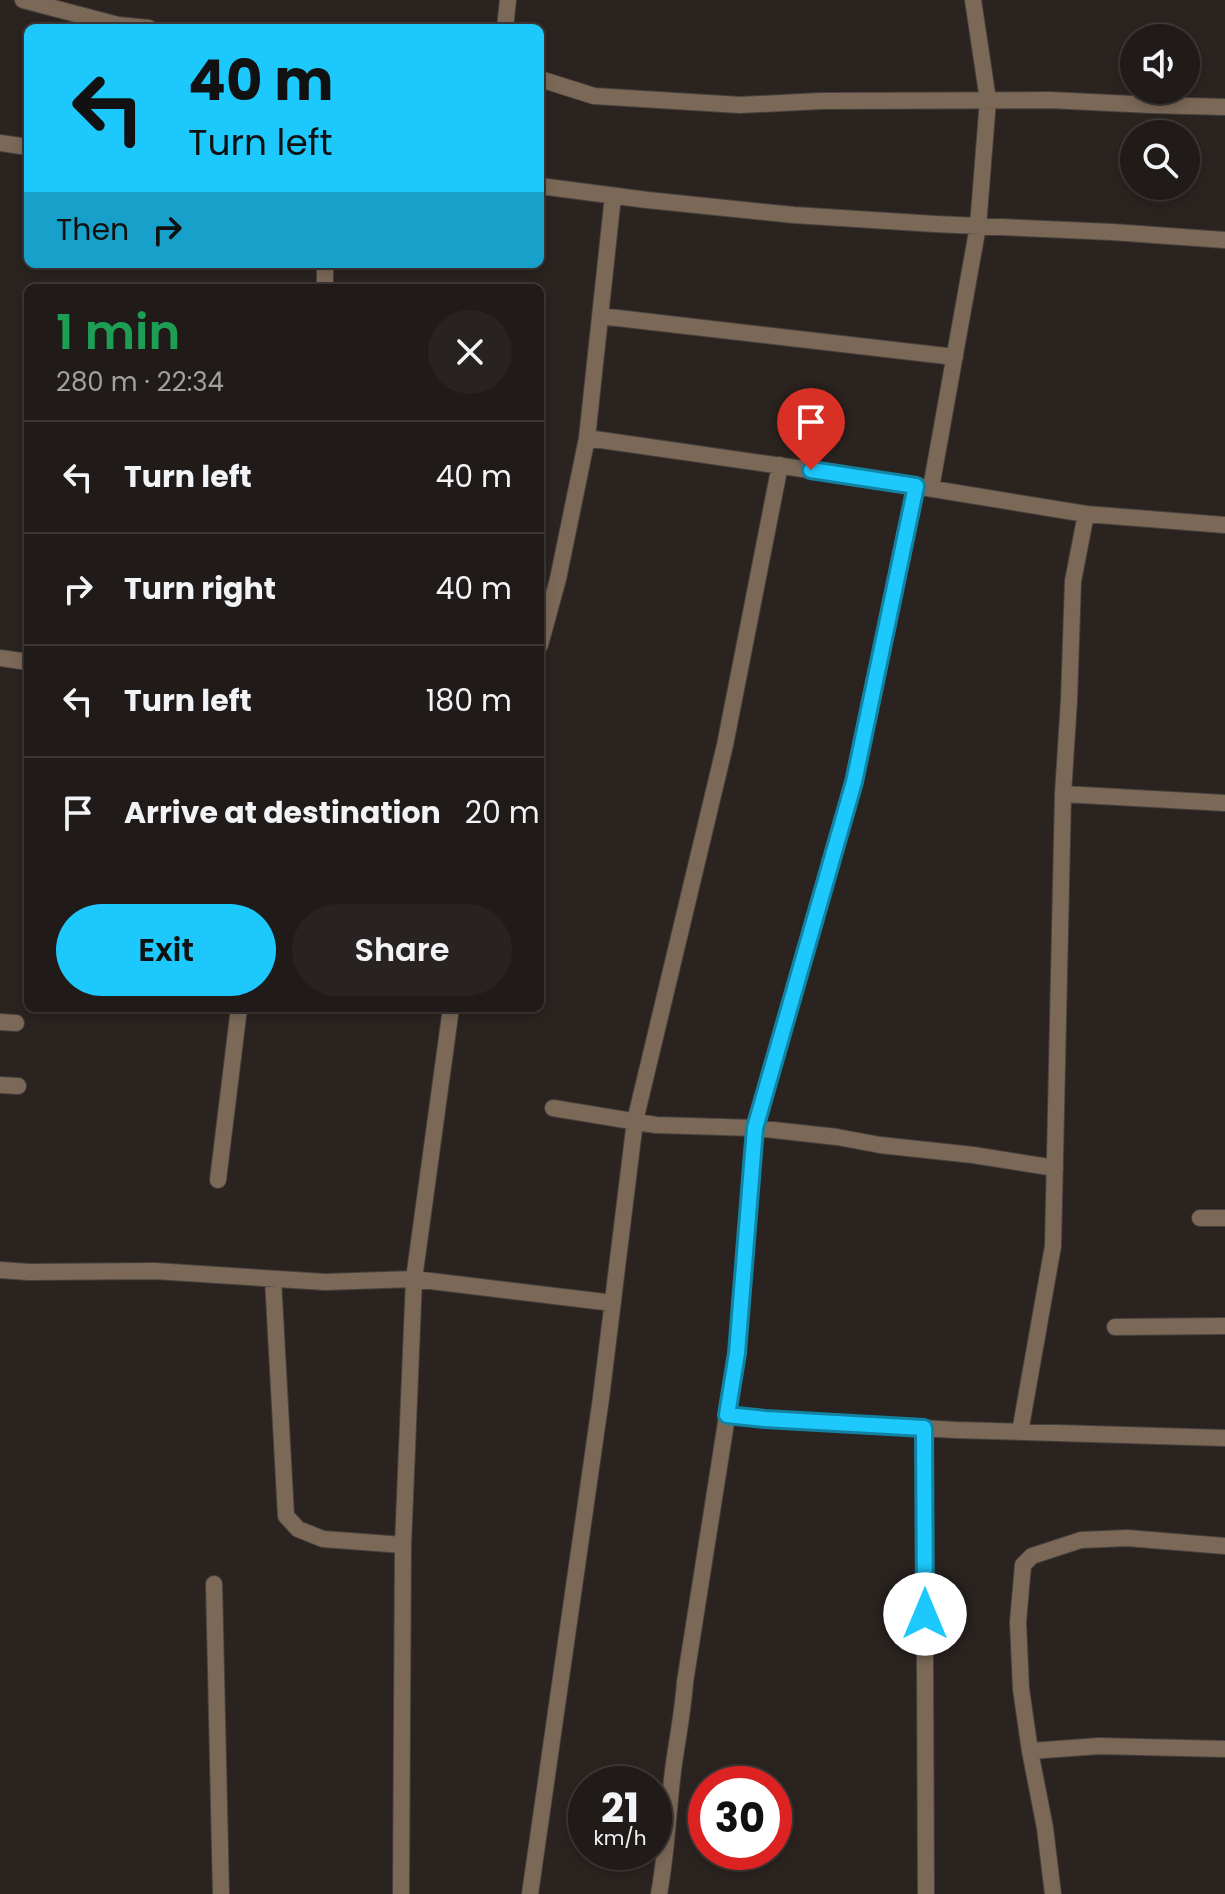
<!DOCTYPE html>
<html lang="en">
<head>
<meta charset="utf-8">
<style>
	:root { --surface:#201a18; --page:#282321; --text:#f1f3f6; --muted:#a2a1a2; --line:#3d3837; --accent:#1dc9fc }
	body { margin:0; font-family:Poppins,sans-serif; background:var(--page); color:var(--text); height:100vh; display:flex; flex-direction:column; font-size:30px; white-space:nowrap }
	* { box-sizing:border-box; margin:0 }
	p { font-size:26px; color:var(--muted) }
	.icon { flex:none; width:44px; height:44px; fill:none; stroke:currentColor; stroke-width:2; stroke-linecap:round; stroke-linejoin:round }
	.map { position:relative; flex:1; overflow:hidden }
	.details { position:absolute; left:24px; top:284px; width:520px; height:728px; display:flex; flex-direction:column; background:var(--surface); border-radius:12px; box-shadow:0 4px 12px #0003,0 0 0 2px var(--line) }
	.details>* { flex:none }
	.top-card { position:absolute; left:24px; top:24px; width:520px; height:244px; border-radius:12px; box-shadow:0 4px 12px #0003,0 0 0 2px var(--line); background:#1dc9fc; color:#111; overflow:hidden }
	.controls { position:absolute; left:1120px; top:24px; display:grid; gap:16px }
	.controls a { display:grid; place-items:center; width:80px; height:80px; border-radius:50%; background:var(--surface); box-shadow:0 4px 12px #0003,0 0 0 2px var(--line); font-size:40px }
	.speed { position:absolute; left:568px; top:1766px; display:flex; gap:16px; font-size:40px; font-weight:700; text-align:center }
	.speed>* { display:grid; place-content:center; width:104px; height:104px; border-radius:50%; background:var(--surface); box-shadow:0 4px 12px #0003,0 0 0 2px var(--line); line-height:1 }
	.speed small { font-size:20px; font-weight:400 }
	.speed .limit { border:12px solid #d22; background:#fff; color:#111 }
	.pin { position:absolute; display:grid; place-items:center; width:68px; height:68px; color:#fff; margin:-82px -34px; border-radius:50% 50% 50% 0; rotate:-45deg; box-shadow:0 0 8px #0007 }
	.pin .icon { rotate:45deg }
	.me { position:absolute; width:88px; margin:-44px; rotate:0deg; stroke-linejoin:round; filter:drop-shadow(0 0 6px #0008) }
	.turn { display:flex; align-items:center; gap:28px; height:168px; padding:0 32px; font-size:36px }
	.turn .icon { width:104px; height:104px; stroke-width:2.5 }
	.turn b { display:block; font-size:56px; line-height:68px }
	.then { display:flex; align-items:center; height:76px; padding:0 32px; background:#0003; gap:16px; font-size:30px }
	.round { display:grid; place-items:center; flex:none; width:84px; height:84px; border-radius:42px; background:var(--page) }
	.summary { display:flex; align-items:center; justify-content:space-between; height:136px; padding:0 32px }
	h1 { font-size:48px; font-weight:600; line-height:60px; color:#1e9e55 }
	.primary-button { display:flex; gap:16px; margin-top:auto; padding:16px 32px }
	.primary-button a { flex:1; height:92px; border-radius:48px; background:var(--accent); color:#111; font-size:32px; font-weight:600; line-height:92px; text-align:center }
	.primary-button a+a { background:var(--page); color:var(--text) }
	ul { padding:0; list-style:none }
	li { display:flex; align-items:center; gap:24px; height:112px; padding:0 32px; border-top:2px solid var(--line) }
	li div { flex:1 }
	li b { display:block; font-size:30px }
	li em { font-style:normal }
	.map>svg:first-child { display:block }
	.lines { fill:none; stroke-linecap:round; stroke-linejoin:round }
	.minor-casing { stroke:#47413e; stroke-width:18 }
	.minor { stroke:#7b6857; stroke-width:16 }
	.route-casing { stroke:#1383a4; stroke-width:20 }
	.route { stroke:#1dc9fc; stroke-width:14 }
</style>
</head>
<body>
<div class="map">
<svg width="1225" height="1894" viewBox="0 0 1225 1894">
	<rect width="100%" height="100%" fill="#2a2320"/>
	<g class="lines">
		<g class="minor-casing">
			<path id="minor" d="M23,0L118,25L149,28
				M505,28L508,0
				M540,79L594,96L740,105L821,101L1049,100L1152,105L1225,107
				M0,143L28,147
				M540,186L647,200L794,215L935,224L1112,232L1225,240
				M325,288V264
				M600,316L955,357
				M587,438L872,479L1086,514L1225,525
				M931,488L978,226L988,100L973,0
				M540,645L558,579L587,438L613,196
				M0,658L28,662
				M1063,794L1225,803
				M0,1022L16,1023
				M0,1085L18,1086
				M553,1108L656,1125L755,1128L837,1137L880,1145L973,1155L1055,1168
				M218,1180L239,1008
				M1200,1218H1225
				M0,1270L29,1272L155,1271L325,1282L414,1279L613,1303
				M273,1279L286,1516L298,1529L323,1539L403,1545
				M1115,1327L1225,1326
				M727,1415L765,1419L956,1430L1225,1438
				M924,1428L926,1894
				M1020,1432L1053,1246L1063,794L1069,700L1073,581L1086,514
				M214,1584L221,1894
				M1030,1751L1099,1746L1225,1749
				M401,1894L403,1545L414,1279L451,1008
				M530,1894L601,1398L635,1121L725,745L780,465
				M659,1894C667,1851 668,1807 674,1763C678,1736 683,1710 685,1682L737,1353L755,1128L854,782L916,486
				M1053,1894L1045,1828L1030,1751L1021,1689L1018,1622L1023,1565L1032,1556L1081,1540L1127,1538L1225,1546"/>
		</g>
		<use href="#minor" class="minor"/>
	</g>
	<g class="lines">
		<g class="route-casing">
			<path id="route" d="M811,470L916,486L854,782L755,1128L737,1353L727,1415L765,1419L924,1428L925,1614"/>
		</g>
		<use href="#route" class="route"/>
	</g>
</svg>
<div class="controls">
<a><svg class="icon" aria-label="sound" viewBox="0 0 24 24"><path d="M4 9h4l5-4v14l-5-4H4zM17 9q2 3 0 6"/></svg></a>
<a><svg class="icon" aria-label="search" viewBox="0 0 24 24"><circle cx="10" cy="10" r="6"/><path d="M15 15l6 6"/></svg></a>
</div>
<div class="speed"><div>21<small>km/h</small></div><div class="limit">30</div></div>
<div class="pin" style="left:811px;top:470px;background:#d93025"><svg class="icon" aria-label="arrive" viewBox="0 0 24 24"><path d="M6 21V4h12l-3 4 3 4H6"/></svg></div>
<svg class="me" style="left:925px;top:1614px" viewBox="-20 -20 40 40"><circle r="19" fill="#fff"/><path d="M0-13L10 11 0 6-10 11z" fill="#1dc9fc"/></svg>
<div class="top-card">
<div class="turn"><svg class="icon" aria-label="left" viewBox="0 0 24 24"><path d="M17 20v-9H6M10 6l-5 5 5 5"/></svg><div><b>40 m</b>Turn left</div></div>
<div class="then">Then<svg class="icon" aria-label="right" viewBox="0 0 24 24"><path d="M7 20v-9h11M14 6l5 5-5 5"/></svg></div>
</div>
<section class="details">
<div class="summary"><div><h1>1 min</h1><p>280 m · 22:34</p></div><a class="round"><svg class="icon" aria-label="close" viewBox="0 0 24 24"><path d="M6 6l12 12M18 6L6 18"/></svg></a></div>
<ul>
<li><svg class="icon" aria-label="left" viewBox="0 0 24 24"><path d="M17 20v-9H6M10 6l-5 5 5 5"/></svg><div><b>Turn left</b></div><em>40 m</em></li>
<li><svg class="icon" aria-label="right" viewBox="0 0 24 24"><path d="M7 20v-9h11M14 6l5 5-5 5"/></svg><div><b>Turn right</b></div><em>40 m</em></li>
<li><svg class="icon" aria-label="left" viewBox="0 0 24 24"><path d="M17 20v-9H6M10 6l-5 5 5 5"/></svg><div><b>Turn left</b></div><em>180 m</em></li>
<li><svg class="icon" aria-label="arrive" viewBox="0 0 24 24"><path d="M6 21V4h12l-3 4 3 4H6"/></svg><div><b>Arrive at destination</b></div><em>20 m</em></li>
</ul>
<div class="primary-button"><a>Exit</a><a>Share</a></div>
</section>
</div>
</body>
</html>
